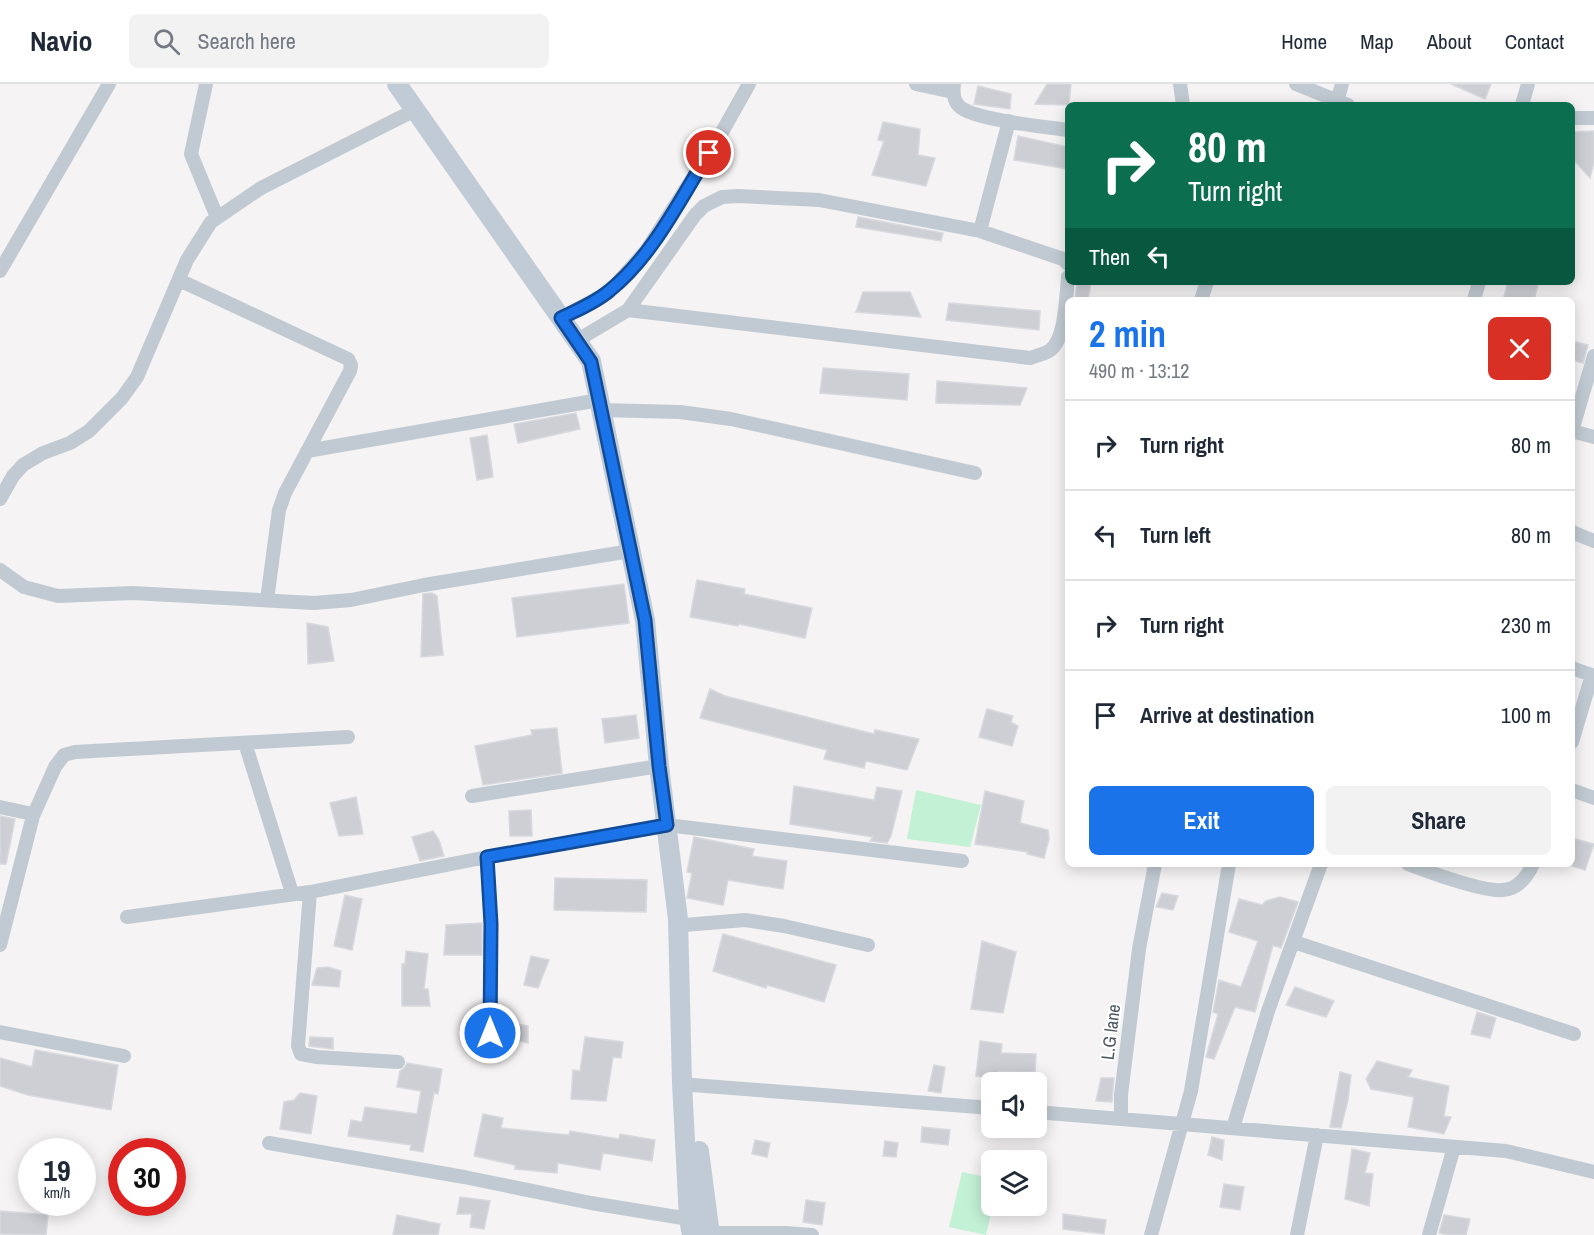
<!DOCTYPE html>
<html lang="en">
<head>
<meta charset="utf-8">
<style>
	:root { --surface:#fff; --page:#f2f2f3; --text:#1f2937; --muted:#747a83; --line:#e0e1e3; --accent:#1a73e8 }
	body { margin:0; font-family:"Archivo Narrow",sans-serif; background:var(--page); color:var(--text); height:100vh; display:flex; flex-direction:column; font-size:22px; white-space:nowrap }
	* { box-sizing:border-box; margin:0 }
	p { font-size:20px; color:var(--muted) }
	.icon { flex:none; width:33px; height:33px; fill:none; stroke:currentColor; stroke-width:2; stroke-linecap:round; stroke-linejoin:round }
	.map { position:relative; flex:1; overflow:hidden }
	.details { position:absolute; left:1065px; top:213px; width:510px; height:570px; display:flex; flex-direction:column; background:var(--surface); border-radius:9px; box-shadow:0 3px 15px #0003 }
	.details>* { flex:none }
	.hud { position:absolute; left:1065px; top:18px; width:510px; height:183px; border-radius:9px; box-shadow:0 3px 15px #0003; background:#0b6e4f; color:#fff; overflow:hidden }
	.tools { position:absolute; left:981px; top:988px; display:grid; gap:12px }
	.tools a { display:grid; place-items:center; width:66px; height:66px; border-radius:9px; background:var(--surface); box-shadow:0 3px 15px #0003; font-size:30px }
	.speed { position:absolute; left:18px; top:1054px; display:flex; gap:12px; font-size:30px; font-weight:700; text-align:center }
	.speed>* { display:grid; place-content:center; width:78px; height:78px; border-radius:50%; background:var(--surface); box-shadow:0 3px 15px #0003; line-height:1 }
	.speed small { font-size:15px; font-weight:400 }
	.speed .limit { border:9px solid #d22; background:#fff; color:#111 }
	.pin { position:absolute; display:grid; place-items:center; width:51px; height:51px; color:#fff; margin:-26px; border:3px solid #fff; border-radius:50%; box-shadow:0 2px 6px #0007 }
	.me { position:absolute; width:66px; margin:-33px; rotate:0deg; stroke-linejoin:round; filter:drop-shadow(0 0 4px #0008) }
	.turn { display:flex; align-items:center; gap:21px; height:126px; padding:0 24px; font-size:27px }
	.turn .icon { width:78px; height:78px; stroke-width:2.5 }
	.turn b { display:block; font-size:42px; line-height:51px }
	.then { display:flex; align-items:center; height:57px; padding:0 24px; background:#0003; gap:12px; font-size:22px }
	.round { display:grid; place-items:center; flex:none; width:63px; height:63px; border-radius:9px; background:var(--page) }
	.headline { display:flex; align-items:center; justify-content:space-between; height:102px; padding:0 24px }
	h1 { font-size:36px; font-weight:700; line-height:45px; color:var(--accent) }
	.primary-button { display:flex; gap:12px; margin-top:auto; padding:12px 24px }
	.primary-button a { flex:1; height:69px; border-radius:9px; background:var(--accent); color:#fff; font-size:24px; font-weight:700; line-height:69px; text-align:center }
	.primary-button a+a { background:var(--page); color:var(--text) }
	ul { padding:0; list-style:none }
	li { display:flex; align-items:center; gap:18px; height:90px; padding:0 24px; border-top:2px solid var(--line) }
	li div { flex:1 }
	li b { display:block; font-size:22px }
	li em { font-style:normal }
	header { display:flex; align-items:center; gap:36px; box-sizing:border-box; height:84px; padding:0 30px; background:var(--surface); border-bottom:2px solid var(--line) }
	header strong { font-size:28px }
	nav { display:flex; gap:33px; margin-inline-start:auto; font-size:21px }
	.search { width:420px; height:54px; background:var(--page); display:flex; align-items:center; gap:15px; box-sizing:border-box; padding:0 21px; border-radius:9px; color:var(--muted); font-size:22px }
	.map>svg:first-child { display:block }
	.green { fill:#c3f1d5 }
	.building { fill:#cdcfd5; stroke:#d7d9de; stroke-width:1.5 }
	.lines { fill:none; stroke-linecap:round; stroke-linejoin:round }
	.street { stroke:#c1cad2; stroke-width:14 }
	.secondary { stroke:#c1cbd6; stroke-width:20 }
	.route-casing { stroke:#114b97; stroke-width:15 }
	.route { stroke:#1a73e8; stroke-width:10 }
	.labels { text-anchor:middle; stroke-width:4.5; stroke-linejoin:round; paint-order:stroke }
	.street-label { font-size:18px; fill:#4a5661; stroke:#fff }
</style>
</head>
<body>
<header>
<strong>Navio</strong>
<div class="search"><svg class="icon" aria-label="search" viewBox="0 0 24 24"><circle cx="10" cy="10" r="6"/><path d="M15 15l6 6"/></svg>Search here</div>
<nav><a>Home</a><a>Map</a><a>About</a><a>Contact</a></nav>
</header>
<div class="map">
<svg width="1594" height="1151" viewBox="0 0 1594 1151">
	<rect width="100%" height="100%" fill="#f5f3f3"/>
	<path class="green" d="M916,706L981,721L970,763L907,755Z
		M962,1088L991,1094L993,1122L986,1151L949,1143Z"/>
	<path class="building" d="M1047,0H1071L1069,21L1035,20Z
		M1451,0H1491L1485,15Z
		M978,2L1011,10L1010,25L974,20Z
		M883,38L920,45L918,71L935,74L926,102L872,91L884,57L878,56Z
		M1594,47V78L1590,94L1572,74V48Z
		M1018,52L1068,63V85L1014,76Z
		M858,133L943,149L941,157L856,143Z
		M1077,198H1091L1088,216H1075Z
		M1508,198H1539L1534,216H1503Z
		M863,208H910L921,233L856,228Z
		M949,219L1040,227L1039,246L946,236Z
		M1576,258L1588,261L1583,279L1572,276V266Z
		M823,284L909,290L907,316L820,309Z
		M937,297L1027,304L1020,321L936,319Z
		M576,329L580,345L518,359L514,340Z
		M487,351L493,393L477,396L470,354Z
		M697,496L745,505L744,510L812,524L805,554L739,540L738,542L690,533Z
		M624,500L629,539L517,553L512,514Z
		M432,509L437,512L443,571L421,573L423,510Z
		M307,539L328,543L334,577L308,580Z
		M710,605L725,612L834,640L874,650L875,646L919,655L907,686L866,677L864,684L824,675L827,666L700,634Z
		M987,625L1013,632L1011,638L1018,642L1012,662L979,653Z
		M636,631L639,654L605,659L602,635Z
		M557,644L562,689L483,701L475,662L532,651L531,646Z
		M794,702L874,716L877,703L902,707L891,752L887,759L870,757L873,753L790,740Z
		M985,707L1024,717L1020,739L1048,746L1049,755L1044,774L1027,770L1028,768L975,760Z
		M356,713L363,750L339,752L330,719Z
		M531,726L532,752H510L509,727Z
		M0,732L15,735L6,780H0Z
		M433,747L439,756L444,772L420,777L412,753Z
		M694,753L754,765L752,772L787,777L783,805L728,796L723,821L687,814L692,789L687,788Z
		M1572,754L1594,760L1585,786L1572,782Z
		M555,794L647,796L646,828L554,826Z
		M1162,809L1178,812L1173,826L1156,823Z
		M345,811L362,815L352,866L334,862Z
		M1280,813L1298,818L1281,864L1273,861L1255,928L1235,923L1214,975L1206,973L1218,930L1213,928L1219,896L1241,903L1258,857L1229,848L1239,815L1262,821L1266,817Z
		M482,839V871H444L446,841Z
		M723,850L836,881L824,918L767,901L766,904L713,887Z
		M982,857L1016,868L1003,929L971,925Z
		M406,867L428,870L424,905H428L430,922H402V880H405Z
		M531,872L549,876L538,904L524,901Z
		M328,883L341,887L339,903L312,901L317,884Z
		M1295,903L1334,917L1326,933L1286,921Z
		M1477,928L1496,934L1490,954L1471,950Z
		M509,939L528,942V959L504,953Z
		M310,953L333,954V965L309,962Z
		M585,953L623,958L621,974L613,973L606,1017L571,1015L573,986L580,987Z
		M980,957L1002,960L1001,969L1036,970L1035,988L999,987L998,995L976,992Z
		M35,966L118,981L111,1026L28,1011L0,1002V974L32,983Z
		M1377,977L1412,986L1408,993L1449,1002L1444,1032L1451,1033L1444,1050L1408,1043L1414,1013L1371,1005L1366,995Z
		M407,979L442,985L438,1010L434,1009L423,1068L410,1066L411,1061L348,1052L351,1036L362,1038L365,1023L417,1030L421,1007L397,1003L400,987L405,983Z
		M934,981L945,983L941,1009L928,1007Z
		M1340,988L1351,991L1348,1016L1341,1044L1330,1043Z
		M1101,994H1114L1112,1018L1096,1017Z
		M300,1009L317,1012L311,1050L280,1045L284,1018L294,1016Z
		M483,1030L503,1034L501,1044L569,1051L570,1047L619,1055L620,1050L655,1056L652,1077L603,1069L600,1086L558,1079L557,1089L515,1085V1081L474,1072Z
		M922,1043L950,1046L948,1061L921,1058Z
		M1212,1053L1224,1056L1222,1076L1208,1071Z
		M755,1056L770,1059L767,1073L752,1070Z
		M885,1057L898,1059L896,1073L883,1072Z
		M1352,1065L1370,1069L1365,1089L1373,1090L1369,1122L1345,1115Z
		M1224,1100L1244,1103L1240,1126L1220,1123Z
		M460,1113L490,1117L484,1145L470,1143L472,1130H457Z
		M806,1116L825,1119L822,1141L803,1138Z
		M0,1127L48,1131L46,1151L0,1150Z
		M1063,1130L1106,1136L1104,1150L1063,1145Z
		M397,1131L440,1140L438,1151H393Z
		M1444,1131L1470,1135L1466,1151H1448L1439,1149Z"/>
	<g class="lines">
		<path class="street" d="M206,0L191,70L217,133
			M916,0L953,8
			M954,0C953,8 953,16 959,22C973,36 1046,43 1068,46
			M1180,0L1183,21
			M1296,0L1348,21
			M1337,18L1342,0
			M1522,21L1528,0
			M1572,34H1594
			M980,147L1009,37
			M0,187L109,0
			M179,196L348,275L351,281L350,287L285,409L279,426L267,516
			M1201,216L1207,198
			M1474,216L1479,198
			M628,226L1030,274C1036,272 1043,270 1049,267C1066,257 1066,211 1068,193
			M561,234L609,208L646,167L722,48L749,0
			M576,257L628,226L695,131L704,122L722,113L738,112L819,116L980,147L1063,175L1068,180
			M601,326L680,328L731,335L975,389
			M1572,347L1594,272
			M1572,347L1594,353
			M307,367L599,316
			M0,415L13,392L23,381L43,369L70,359L89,347L122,314L137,293L187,176L211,138L261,104L417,25
			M1572,448L1594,457
			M0,486L24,503L58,512L133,509L314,519L351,516L424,501L630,467
			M1572,584L1594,592
			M1572,658L1592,591
			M245,659L292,809
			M1572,706L1594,714
			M472,712L659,682
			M0,723L28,729L33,732L0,861
			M33,732L55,683L64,671L75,668L348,653
			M487,773L491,840L490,971
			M1408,780C1429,788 1483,808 1503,806C1518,805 1527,793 1533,780
			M310,808L298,962L301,970L317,973L398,978
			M127,833L310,808L487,773L667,741L962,777
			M684,841L745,836L784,842L868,861
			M1294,858L1574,950
			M0,948L124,972
			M682,999L692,1001L992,1024
			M1036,1028L1506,1067L1594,1088
			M1121,1035V1011L1139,865L1155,780
			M1233,1044L1268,927L1321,780
			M269,1059L464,1093L591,1119L689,1135
			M709,1149H786L812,1151
			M1151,1151L1191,1007L1229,780
			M1297,1151L1317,1051
			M1429,1151L1454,1063"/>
		<path class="secondary" d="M397,0L591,277L645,536L659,682L678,835L682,999L689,1135L692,1151
			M699,1067L710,1151"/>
	</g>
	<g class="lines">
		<g class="route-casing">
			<path id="route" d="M490,949L491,840L487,773L667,741L659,682L645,536L595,297L591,278L561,234C577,226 595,219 609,207C653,172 680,115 709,69"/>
		</g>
		<use href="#route" class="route"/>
	</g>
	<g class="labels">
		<g class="street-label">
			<text transform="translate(1111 948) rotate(-83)" y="6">L.G lane</text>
		</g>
	</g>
</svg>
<div class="tools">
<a><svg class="icon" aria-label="sound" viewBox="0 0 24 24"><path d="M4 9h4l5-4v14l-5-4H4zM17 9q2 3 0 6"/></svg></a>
<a><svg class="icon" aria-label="layers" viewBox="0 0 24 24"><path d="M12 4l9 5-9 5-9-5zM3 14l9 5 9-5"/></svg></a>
</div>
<div class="speed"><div>19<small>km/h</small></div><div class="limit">30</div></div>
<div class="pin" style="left:709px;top:69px;background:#d93025"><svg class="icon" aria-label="arrive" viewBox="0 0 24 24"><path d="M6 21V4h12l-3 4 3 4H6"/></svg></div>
<svg class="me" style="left:490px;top:949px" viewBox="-20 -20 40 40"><circle r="17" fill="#1a73e8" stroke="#fff" stroke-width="3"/><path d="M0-11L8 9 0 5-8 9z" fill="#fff"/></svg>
<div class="hud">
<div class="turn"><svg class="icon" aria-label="right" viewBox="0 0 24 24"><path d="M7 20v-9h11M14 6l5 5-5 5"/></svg><div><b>80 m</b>Turn right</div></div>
<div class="then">Then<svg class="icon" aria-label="left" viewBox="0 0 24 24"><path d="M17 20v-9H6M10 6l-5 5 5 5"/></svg></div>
</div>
<section class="details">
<div class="headline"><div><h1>2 min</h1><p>490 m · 13:12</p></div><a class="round" style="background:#d93025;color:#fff"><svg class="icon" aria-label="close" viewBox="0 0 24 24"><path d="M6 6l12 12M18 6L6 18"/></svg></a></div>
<ul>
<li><svg class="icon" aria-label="right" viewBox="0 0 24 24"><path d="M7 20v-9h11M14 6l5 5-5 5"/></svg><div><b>Turn right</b></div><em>80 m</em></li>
<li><svg class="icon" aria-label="left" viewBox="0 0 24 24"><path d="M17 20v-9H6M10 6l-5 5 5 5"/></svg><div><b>Turn left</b></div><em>80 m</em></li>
<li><svg class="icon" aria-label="right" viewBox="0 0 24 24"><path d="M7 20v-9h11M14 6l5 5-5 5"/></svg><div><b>Turn right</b></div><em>230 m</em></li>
<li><svg class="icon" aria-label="arrive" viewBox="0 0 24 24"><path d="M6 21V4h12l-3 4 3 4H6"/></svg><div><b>Arrive at destination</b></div><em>100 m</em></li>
</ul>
<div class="primary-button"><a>Exit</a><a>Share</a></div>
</section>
</div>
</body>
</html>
